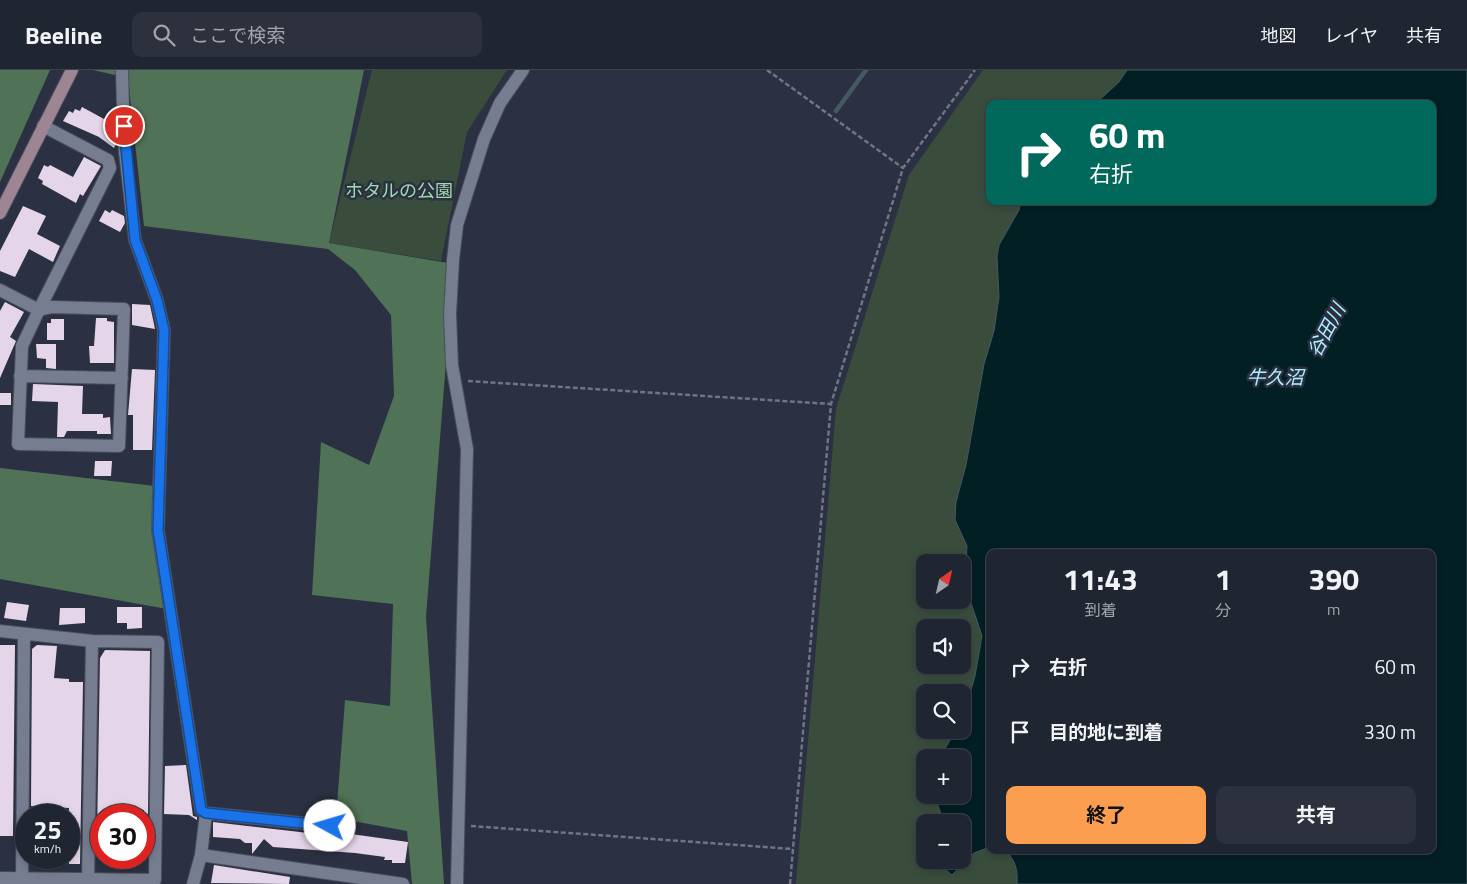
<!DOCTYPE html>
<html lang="ja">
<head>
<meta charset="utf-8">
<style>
	:root { --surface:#202532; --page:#2d313e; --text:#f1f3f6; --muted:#a2a5ac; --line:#3d424d; --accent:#fb9e50 }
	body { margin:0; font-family:"Titillium Web","Noto Sans JP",sans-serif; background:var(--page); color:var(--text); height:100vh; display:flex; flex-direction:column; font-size:19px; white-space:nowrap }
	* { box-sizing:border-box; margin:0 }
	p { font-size:16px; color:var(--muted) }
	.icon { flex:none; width:28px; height:28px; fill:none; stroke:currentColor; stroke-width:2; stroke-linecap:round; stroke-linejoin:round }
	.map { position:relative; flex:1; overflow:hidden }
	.drawer { position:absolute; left:986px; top:479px; width:450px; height:305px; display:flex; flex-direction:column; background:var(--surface); border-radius:10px; box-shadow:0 2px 8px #0003,0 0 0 1px var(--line) }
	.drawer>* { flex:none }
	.top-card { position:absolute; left:986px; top:30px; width:450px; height:105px; border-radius:10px; box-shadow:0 2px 8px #0003,0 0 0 1px var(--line); background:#00695c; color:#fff; overflow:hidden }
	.needle { width:32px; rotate:34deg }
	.tools { position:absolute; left:916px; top:484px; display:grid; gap:10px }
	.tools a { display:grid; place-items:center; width:55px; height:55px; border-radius:10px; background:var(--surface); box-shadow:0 2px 8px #0003,0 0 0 1px var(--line); font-size:25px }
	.speed { position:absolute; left:15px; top:734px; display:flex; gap:10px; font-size:25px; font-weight:700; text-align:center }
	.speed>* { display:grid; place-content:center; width:65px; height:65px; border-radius:50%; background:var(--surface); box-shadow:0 2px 8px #0003,0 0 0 1px var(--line); line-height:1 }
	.speed small { font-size:12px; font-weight:400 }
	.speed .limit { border:8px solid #d22; background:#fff; color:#111 }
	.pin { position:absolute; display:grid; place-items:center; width:42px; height:42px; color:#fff; margin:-21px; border:2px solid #fff; border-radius:50%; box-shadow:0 1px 5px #0007 }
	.me { position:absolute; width:55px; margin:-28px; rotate:276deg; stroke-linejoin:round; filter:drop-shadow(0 0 4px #0008) }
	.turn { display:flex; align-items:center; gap:18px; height:105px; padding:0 20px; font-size:22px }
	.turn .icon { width:65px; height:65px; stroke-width:2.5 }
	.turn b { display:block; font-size:35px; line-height:42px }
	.eta { display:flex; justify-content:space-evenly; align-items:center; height:85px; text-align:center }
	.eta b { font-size:30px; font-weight:700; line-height:35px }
	.primary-button { display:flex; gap:10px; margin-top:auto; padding:10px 20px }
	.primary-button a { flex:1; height:58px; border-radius:10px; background:var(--accent); color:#111; font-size:20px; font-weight:700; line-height:58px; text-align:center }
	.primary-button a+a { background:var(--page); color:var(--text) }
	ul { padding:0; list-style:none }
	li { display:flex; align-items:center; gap:15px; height:65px; padding:0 20px }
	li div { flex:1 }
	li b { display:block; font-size:19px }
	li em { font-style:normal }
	header { display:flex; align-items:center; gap:30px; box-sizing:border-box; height:70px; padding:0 25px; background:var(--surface); border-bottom:1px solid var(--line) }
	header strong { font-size:24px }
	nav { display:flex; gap:28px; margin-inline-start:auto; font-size:18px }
	.search { width:350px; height:45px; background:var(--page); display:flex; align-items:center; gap:12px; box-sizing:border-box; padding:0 18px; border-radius:10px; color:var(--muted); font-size:19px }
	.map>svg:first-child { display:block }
	.green { fill:#3a4d3d; fill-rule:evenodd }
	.forest { fill:#507256 }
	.water { fill:#021f24; stroke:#445a61 }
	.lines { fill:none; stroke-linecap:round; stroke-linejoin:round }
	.stream { stroke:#445a61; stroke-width:4.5 }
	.building { fill:#e4d5e8 }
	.street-casing { stroke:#494e5b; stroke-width:14 }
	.secondary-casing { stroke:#494e5b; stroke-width:14 }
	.path { stroke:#707584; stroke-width:2.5; stroke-dasharray:5 2.5; stroke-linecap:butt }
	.street { stroke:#767d91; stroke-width:12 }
	.secondary { stroke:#9e8593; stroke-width:12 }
	.route-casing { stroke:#114b97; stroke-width:12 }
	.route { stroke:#1a73e8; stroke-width:9 }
	.labels { text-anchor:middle; stroke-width:5; stroke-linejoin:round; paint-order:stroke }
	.park-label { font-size:18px; fill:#9fd9a9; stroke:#2b3142 }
	.water-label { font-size:19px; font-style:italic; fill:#abf1ff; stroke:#2b3142 }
</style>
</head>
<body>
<header>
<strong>Beeline</strong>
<div class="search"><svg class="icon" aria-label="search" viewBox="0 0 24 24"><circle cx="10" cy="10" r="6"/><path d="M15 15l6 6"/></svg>ここで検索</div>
<nav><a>地図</a><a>レイヤ</a><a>共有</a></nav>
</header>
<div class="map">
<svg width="1467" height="814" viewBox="0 0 1467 814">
	<rect width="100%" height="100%" fill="#2b3142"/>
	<path class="green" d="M372,0H507L467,62L441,191L329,173Z
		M983,0H1127L1119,12L1095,34H990V131H1021L1019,140L999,175L997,186L999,227L994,261L984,294L966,395L956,432L955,450L967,476L965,510L967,521L982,566L975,606L963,647L962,622H925V660H956L940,687L925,688V725H934L944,752H925V790H945V799L952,805L974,783L990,777V780H1005C1015,790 1018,799 1017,814H796L836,339L909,105ZM925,492H962V530H925ZM925,558H962V595H925Z"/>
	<path class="forest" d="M0,0H50L0,112Z
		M93,0H364L329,173L448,193L444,229L446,292L426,547L444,814H412L407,761L336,748L345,630L390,636L393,534L312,525L321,372L369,395L394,326L391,245L355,200L328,179L144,156L128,8Z
		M0,398L155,416L152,438L167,539L0,509Z"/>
	<path class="water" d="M1127,0H1467V814H1017C1018,799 1015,790 1005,780H1432V482H990V777L974,783L952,805L945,799V790H962V752H944L934,725H962V688L940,687L956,660H962L963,647L975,606L982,566L967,521L965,510L967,476L955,450L956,432L966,395L984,294L994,261L999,227L997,186L999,175L1019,140L1021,131H1432V34H1095L1119,12Z"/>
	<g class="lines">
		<path class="stream" d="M836,41L866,0"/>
	</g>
	<path class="building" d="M82,37L115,55L116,74L114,78L99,67L63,51L69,41L73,43L75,39L80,41Z
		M84,87L101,96L83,126L80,124L76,133L42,114L43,111L38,108L44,95L48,97L50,95L73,107Z
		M23,136L46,146L37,164L60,176L53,192L29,179L15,207L0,201V181Z
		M105,140L110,143L112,140L124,146L125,153L120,162L99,151Z
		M5,232L24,242L10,267L16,271L0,308V241Z
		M132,234L150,235L155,259L132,255Z
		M96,248H107V251L114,252V293H90L89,276H94Z
		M51,249H64V270H47V253H51Z
		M36,274H56V299L46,298V289L37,288Z
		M132,299L155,300L152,380H133V345H128Z
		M33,314L83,316L82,344H103V348L110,347L111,364H97V361H67L64,367H57L58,332L32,331Z
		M0,323H11V335H0Z
		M95,391H112L111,406H94Z
		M7,532L29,535L26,551L4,548Z
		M117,537H142V558L127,559V553H117Z
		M60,538H85V553L59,555Z
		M0,575H15L13,766H0Z
		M37,575L57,576L54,608L69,609V612H83L80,794H69V738L31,736L32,579Z
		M105,580L150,581L148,744L144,743V740L101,741V766H97L100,588Z
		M186,695L193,746L197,747V750L189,745L164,744L165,696Z
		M213,752L317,764L344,763L408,772L405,793H392V790H384L385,787L355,783L273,777L264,769L252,784V773H245L240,769L213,767Z
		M214,795L290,807L289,814L211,813Z"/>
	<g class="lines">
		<g class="street-casing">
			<path id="street" d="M122,0L124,73L135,170L157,230L164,260L158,460L201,740L206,743L201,785L193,814
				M0,220L39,240L110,98L108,90L43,56
				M52,237L124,239L119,376L18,374L22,276L39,240Z
				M20,306L122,308
				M0,561L92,571L158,572L155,810L0,808
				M206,743L329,756
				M201,785L403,814
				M22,814L24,564
				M88,814L92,571
				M457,814L467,379L452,295L450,244L453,190L457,155L484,69L500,33L523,0"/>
		</g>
		<g class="secondary-casing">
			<path id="secondary" d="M0,143L72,0"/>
		</g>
		<path class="path" d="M767,0L903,98
			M468,311L831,334
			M471,756L793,779
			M790,814L831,334L903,98L975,0"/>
		<use href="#street" class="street"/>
		<use href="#secondary" class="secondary"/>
	</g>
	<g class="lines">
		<g class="route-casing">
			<path id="route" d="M124,56L135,170L157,230L164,260L158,460L201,740L206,743L330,756"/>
		</g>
		<use href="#route" class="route"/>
	</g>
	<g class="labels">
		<g class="park-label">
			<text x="399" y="127">ホタルの公園</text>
		</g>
		<g class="water-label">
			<text transform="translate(1326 260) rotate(-62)" y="7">谷田川</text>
			<text x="1275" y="314">牛久沼</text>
		</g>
	</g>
</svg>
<div class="tools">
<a><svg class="needle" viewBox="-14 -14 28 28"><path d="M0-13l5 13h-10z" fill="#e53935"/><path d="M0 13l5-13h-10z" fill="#a2a5ac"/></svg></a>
<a><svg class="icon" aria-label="sound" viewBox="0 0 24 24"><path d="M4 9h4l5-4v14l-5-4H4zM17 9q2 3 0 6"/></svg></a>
<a><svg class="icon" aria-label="search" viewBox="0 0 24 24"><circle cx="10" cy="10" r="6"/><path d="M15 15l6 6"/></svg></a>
<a>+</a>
<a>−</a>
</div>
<div class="speed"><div>25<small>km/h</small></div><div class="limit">30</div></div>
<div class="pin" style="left:124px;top:56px;background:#d93025"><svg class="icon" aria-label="arrive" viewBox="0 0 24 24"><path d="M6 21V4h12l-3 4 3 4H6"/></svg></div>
<svg class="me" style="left:330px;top:756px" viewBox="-20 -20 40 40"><circle r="19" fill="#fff"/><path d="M0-13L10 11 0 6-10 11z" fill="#1a73e8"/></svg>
<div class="top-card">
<div class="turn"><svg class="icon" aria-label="right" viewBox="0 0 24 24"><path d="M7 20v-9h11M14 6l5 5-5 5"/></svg><div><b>60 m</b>右折</div></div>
</div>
<section class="drawer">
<div class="eta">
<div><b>11:43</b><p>到着</p></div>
<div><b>1</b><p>分</p></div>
<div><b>390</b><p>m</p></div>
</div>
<ul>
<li><svg class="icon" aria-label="right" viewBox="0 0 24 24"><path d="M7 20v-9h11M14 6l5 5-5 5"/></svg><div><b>右折</b></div><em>60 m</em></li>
<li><svg class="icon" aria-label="arrive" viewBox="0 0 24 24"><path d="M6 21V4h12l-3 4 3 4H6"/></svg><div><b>目的地に到着</b></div><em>330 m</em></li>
</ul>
<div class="primary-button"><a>終了</a><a>共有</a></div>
</section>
</div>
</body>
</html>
